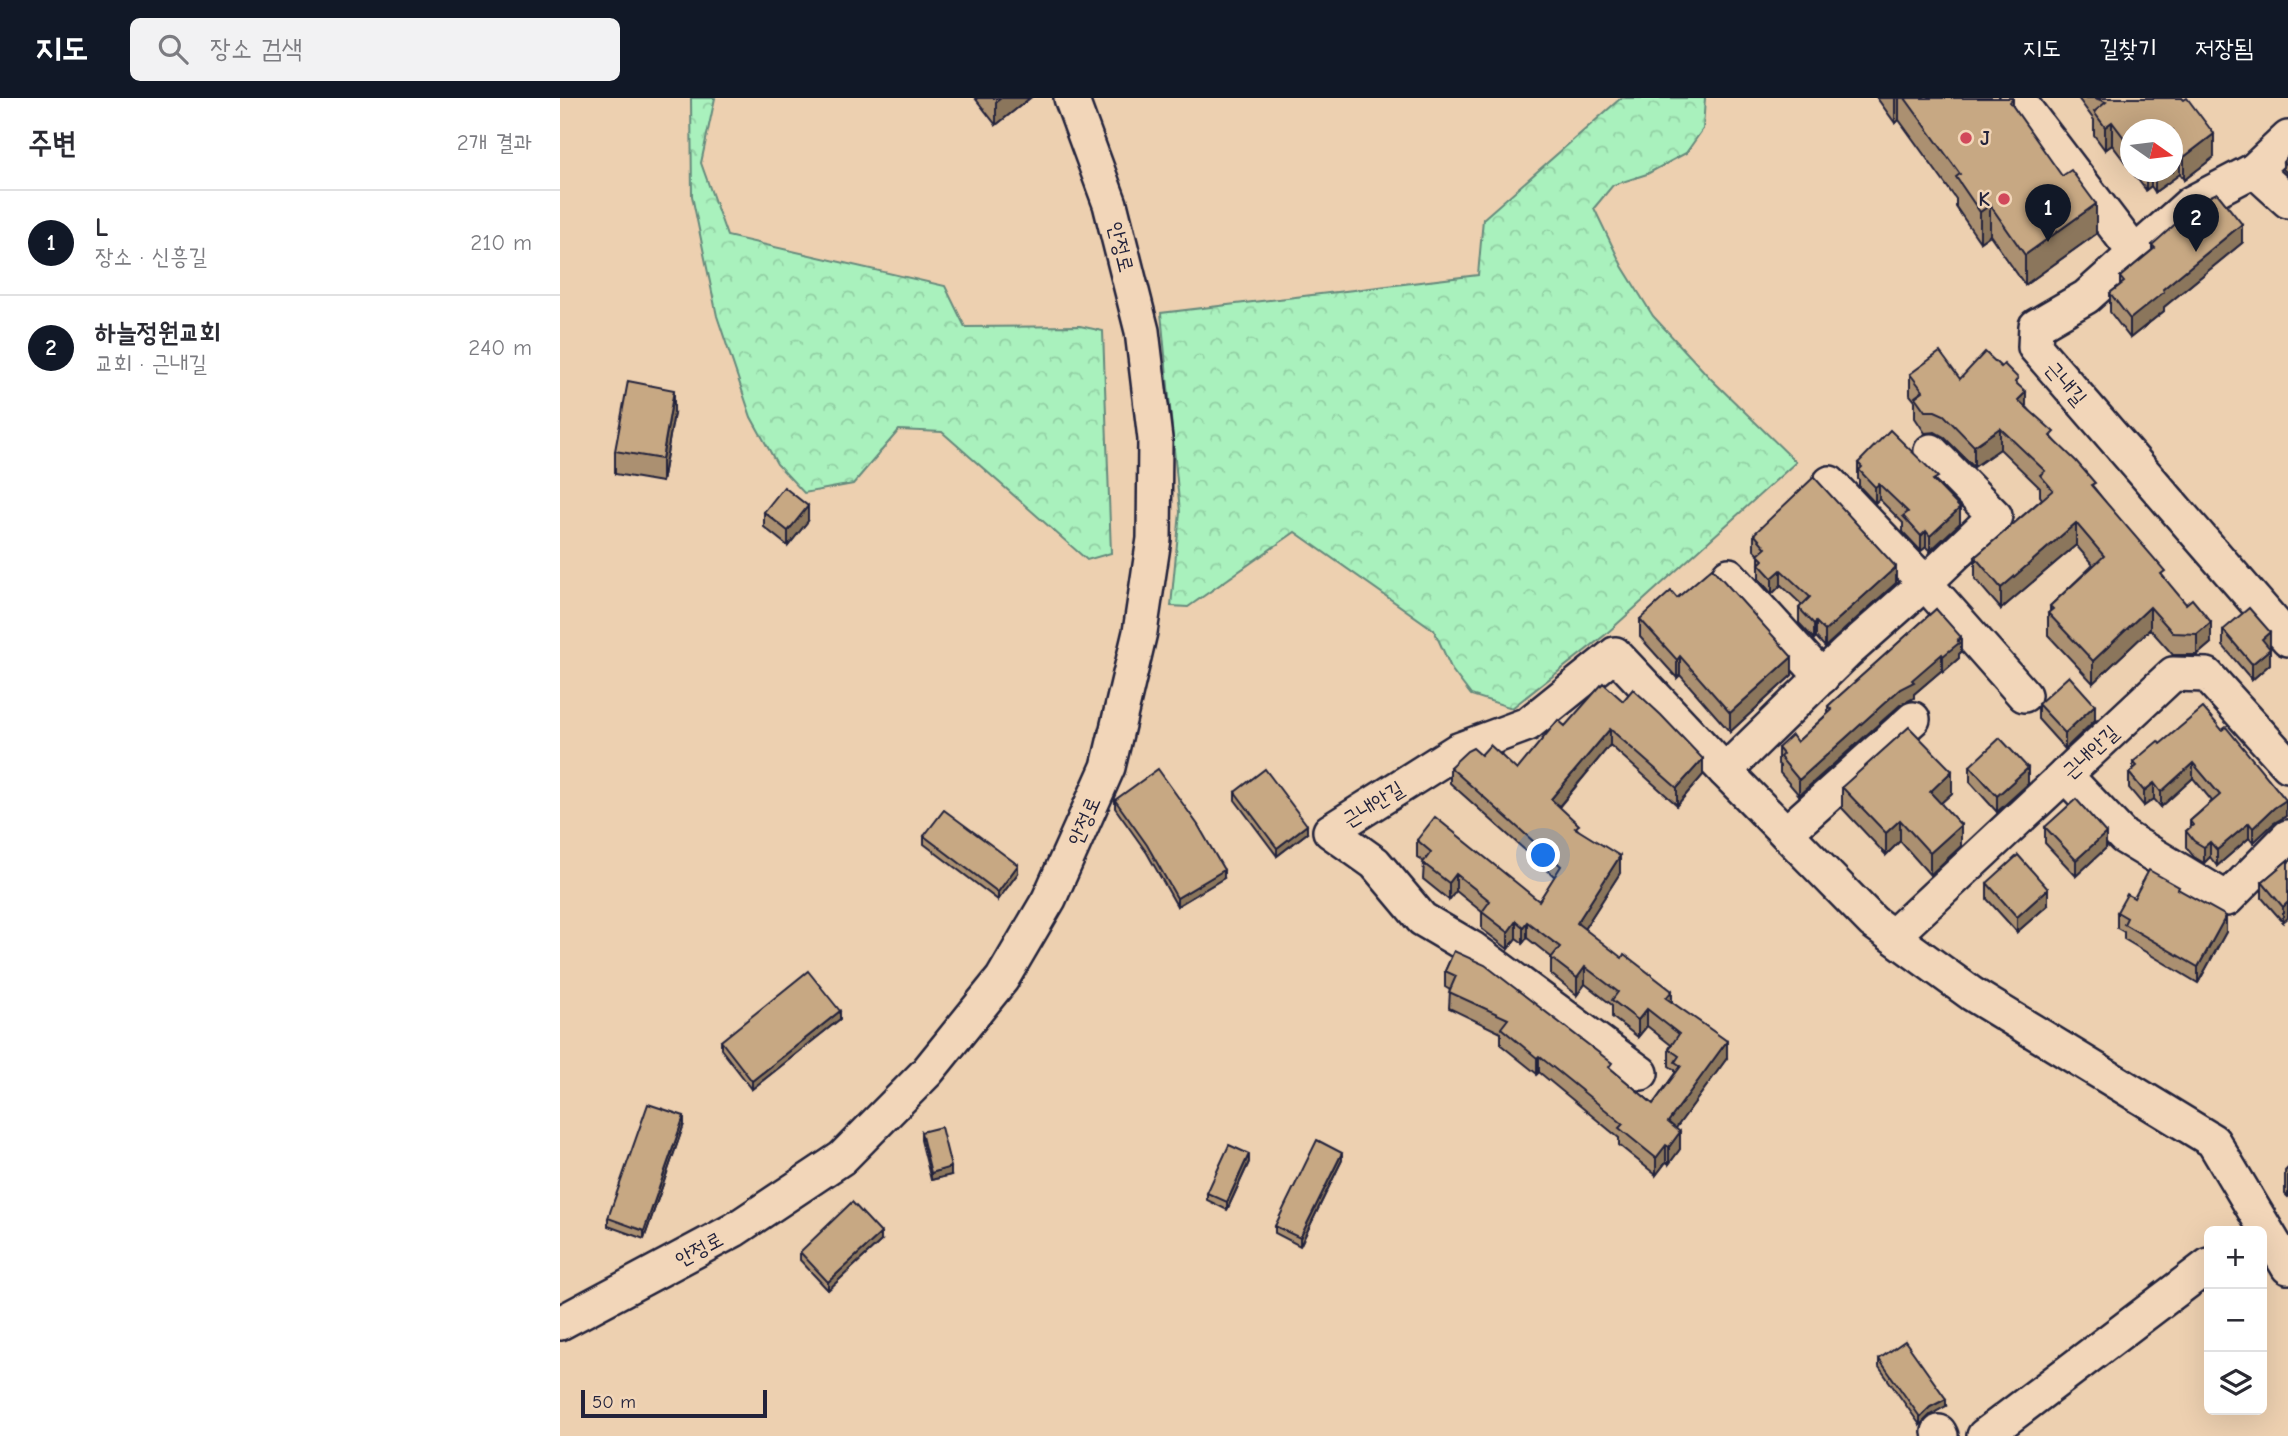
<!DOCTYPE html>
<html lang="ko">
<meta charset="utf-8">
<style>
:root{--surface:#fff;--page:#f2f2f3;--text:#2b2b33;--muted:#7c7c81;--line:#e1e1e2;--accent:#111827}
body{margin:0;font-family:"Comic Neue","Poor Story",sans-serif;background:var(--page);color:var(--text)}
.controls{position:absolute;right:21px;bottom:21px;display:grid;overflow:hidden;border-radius:10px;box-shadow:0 7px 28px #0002}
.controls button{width:63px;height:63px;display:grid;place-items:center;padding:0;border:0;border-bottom:2px solid var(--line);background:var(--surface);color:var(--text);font:35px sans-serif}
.compass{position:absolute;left:1560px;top:21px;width:63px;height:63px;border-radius:50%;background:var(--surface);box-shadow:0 7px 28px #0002;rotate:104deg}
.scale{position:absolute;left:21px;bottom:18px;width:186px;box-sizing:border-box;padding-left:7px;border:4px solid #22223b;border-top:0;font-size:19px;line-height:24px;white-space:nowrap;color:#22223b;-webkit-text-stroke:5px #f2d6b9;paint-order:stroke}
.you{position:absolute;left:984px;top:758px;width:24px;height:24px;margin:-18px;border:5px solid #fff;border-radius:50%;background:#1a73e8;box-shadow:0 0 0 10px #1a73e833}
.badge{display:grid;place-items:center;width:46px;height:46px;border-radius:50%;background:var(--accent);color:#fff;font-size:23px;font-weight:700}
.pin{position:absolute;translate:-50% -58px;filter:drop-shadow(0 2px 4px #0008)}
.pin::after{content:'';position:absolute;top:37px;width:24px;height:21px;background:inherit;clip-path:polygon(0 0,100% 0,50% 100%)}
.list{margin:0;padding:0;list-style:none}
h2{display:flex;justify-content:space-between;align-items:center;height:91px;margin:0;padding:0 28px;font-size:30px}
h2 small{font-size:23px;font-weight:400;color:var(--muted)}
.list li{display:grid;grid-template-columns:46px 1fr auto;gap:21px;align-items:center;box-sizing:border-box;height:105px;padding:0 28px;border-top:2px solid var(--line)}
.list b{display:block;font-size:26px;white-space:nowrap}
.list p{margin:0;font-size:23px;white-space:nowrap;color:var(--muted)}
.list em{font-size:23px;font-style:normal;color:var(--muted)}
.icon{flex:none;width:38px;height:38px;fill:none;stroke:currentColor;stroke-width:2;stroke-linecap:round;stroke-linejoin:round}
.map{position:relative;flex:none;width:1728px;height:1338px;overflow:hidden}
header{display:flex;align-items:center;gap:42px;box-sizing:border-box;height:98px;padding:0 35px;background:var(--accent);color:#fff}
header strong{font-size:33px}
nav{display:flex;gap:38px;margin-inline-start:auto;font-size:24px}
.search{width:490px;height:63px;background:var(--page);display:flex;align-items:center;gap:18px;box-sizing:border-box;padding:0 24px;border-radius:10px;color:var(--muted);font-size:26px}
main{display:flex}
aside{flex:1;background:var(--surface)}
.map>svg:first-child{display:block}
.forest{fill:url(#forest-crowns);stroke:#668a7c;stroke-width:2}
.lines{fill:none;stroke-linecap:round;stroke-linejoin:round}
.minor-casing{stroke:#22223b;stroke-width:38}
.minor{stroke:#f2d6b9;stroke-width:33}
.wall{fill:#ab9071;stroke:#22223b;stroke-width:2}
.shaded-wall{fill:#8b765c;stroke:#22223b;stroke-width:2}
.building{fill:#c7a883;stroke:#22223b;stroke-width:2}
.poi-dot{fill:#d1495b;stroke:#f2d6b9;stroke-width:2.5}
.labels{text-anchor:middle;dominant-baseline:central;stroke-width:5;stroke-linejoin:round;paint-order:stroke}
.poi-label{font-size:21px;font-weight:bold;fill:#22223b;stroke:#f2d6b9;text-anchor:start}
.street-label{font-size:21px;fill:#22223b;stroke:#f2d6b9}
</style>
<header>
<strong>지도</strong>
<div class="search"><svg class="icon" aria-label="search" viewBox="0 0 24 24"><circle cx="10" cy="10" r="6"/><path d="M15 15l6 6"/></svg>장소 검색</div>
<nav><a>지도</a><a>길찾기</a><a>저장됨</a></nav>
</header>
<main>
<aside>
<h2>주변<small>2개 결과</small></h2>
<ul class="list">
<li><span class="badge">1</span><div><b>L</b><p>장소 · 신흥길</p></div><em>210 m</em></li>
<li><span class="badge">2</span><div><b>하늘정원교회</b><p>교회 · 근내길</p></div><em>240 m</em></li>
</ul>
</aside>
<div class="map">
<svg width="1728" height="1338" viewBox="0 0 1728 1338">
<defs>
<pattern id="forest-crowns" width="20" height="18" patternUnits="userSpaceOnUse" patternTransform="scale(1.75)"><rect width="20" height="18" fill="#a9f1bd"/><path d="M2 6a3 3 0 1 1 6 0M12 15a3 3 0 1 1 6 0" fill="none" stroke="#91cea3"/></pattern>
</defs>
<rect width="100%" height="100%" fill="#edd0b0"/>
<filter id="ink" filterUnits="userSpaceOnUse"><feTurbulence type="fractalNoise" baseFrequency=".0143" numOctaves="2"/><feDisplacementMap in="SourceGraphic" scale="14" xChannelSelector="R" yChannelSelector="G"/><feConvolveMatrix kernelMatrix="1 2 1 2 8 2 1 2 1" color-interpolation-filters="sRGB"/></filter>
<g filter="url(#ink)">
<g class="forest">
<path d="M131,0H155L141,65L167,138L385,188L405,229L520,228L543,233L551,455L527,462L382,334L339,332L293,386L244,395L217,366L191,319L157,218L132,98Z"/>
<path d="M1061,0H1145L1143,31L1126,55L1087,76L1053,87L1034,110L1062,168L1093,218L1150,280L1236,364L1045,537L952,610L911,597L892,572L874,532L735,434L628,509L611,508L620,414L601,215L918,177L923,121Z"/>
</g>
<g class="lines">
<g class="minor-casing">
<g id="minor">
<path d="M1457,0L1574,154"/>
<path d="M1728,40L1694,72L1631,105L1526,199L1476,228L1475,249L1728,541"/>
<path d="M1694,72L1728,103"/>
<path d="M1270,385L1365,485L1464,597"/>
<path d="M1169,477L1262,579"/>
<path d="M1165,673L1287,554L1365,485L1435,418L1371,353"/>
<path d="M1505,677L1564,739L1667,801L1728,739"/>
<path d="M1226,735L1353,621"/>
<path d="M1333,838L1613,576L1647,577L1728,667"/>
<path d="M1081,975L913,851L862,821L815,765L770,733L898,652L968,626L1055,556L1165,673L1313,824L1412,896L1653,1043L1728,1169"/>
<path d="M0,1225L174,1132L282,1060L367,974L442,881L489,801L548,669L580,534L594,441L595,341L582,233L550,106L511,0"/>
<path d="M1379,1334L1381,1338"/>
<path d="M1424,1338L1649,1167"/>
</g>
</g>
<use href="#minor" class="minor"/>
</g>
<g class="wall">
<path d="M415,0H470L436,27Z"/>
<path d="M1317,0H1453V9L1536,136L1465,187L1430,137L1420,144L1396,109V101L1339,22L1335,25Z"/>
<path d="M1518,0H1622L1654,59L1624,82L1620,76L1595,94L1591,88L1586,92L1572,74H1613L1571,32V72L1552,47L1545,52L1534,37V22Z"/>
<path d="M1728,58V76L1723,71V64Z"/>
<path d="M1682,145L1604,209V213L1570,240L1550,214V195L1560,187V179L1592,152V147Z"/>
<path d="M1350,276L1458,287L1466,308L1535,391L1605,481L1651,545L1637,557H1613L1590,531L1533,585L1488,537V515L1490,514V508L1533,467L1516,447L1441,511L1415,481V459L1482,401L1480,398V390L1440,351L1414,369L1384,339L1375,334L1365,335L1355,320V303L1350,297Z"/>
<path d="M114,315L102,384L55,376V353Z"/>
<path d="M1298,365L1378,387L1400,425L1370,453L1366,449L1361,453L1343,434V425L1319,401L1315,405L1299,388V382L1298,381Z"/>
<path d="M204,414L248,423L228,448L204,429Z"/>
<path d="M1194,436L1336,485L1265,549L1256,539L1254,541L1239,525V510L1242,507L1221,487L1212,496L1199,481V457L1194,452Z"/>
<path d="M1117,500L1232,577L1170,634L1120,577L1117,580L1080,539V521Z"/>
<path d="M1376,511L1401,554L1399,556V560L1383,574L1382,572L1354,596V600L1340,607L1239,697L1220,675V668L1218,666V650L1237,644L1268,615V608Z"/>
<path d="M1663,532L1710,550V566L1692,582L1663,548Z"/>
<path d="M1063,603L1143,677L1117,707L1050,647L999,709L1019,733L1060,775L1024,831L1112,904L1167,960L1116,1030L1120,1051L1109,1066L1106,1064L1096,1077L1059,1047V1040L979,974L977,976L941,947V935L889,910L890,892L885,889V873L894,853L1052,972L1093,1006L1115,975V972L1109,968V951L1111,947L1087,928L1078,939L1052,919V907L1025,886L1017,897L991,876V859L967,840L963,845L956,840L948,851L922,831V814L896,793L889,802L863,781L864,764L857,759V742L979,803L995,779L890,685V669L921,657L957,672L1005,628Z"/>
<path d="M1478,606L1535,622L1505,651L1478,621Z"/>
<path d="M1600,646L1726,718L1714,725L1693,745L1689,740L1657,768L1650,759L1644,765L1634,759L1626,749V733L1630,730V723L1652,703L1633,680L1601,709L1594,701L1584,708L1569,690V675L1573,672V664Z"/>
<path d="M1410,668L1468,686L1437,714L1410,684Z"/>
<path d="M1282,689L1392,695L1381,705L1401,748L1370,777L1340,743L1326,757L1282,710Z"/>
<path d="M675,694L747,735L717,758L675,702Z"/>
<path d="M555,702L664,780L617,808L587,755L555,710Z"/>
<path d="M1485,729L1546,750L1516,778L1485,745Z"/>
<path d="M364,738L458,775L438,802L364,746Z"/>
<path d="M1728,762L1723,824L1702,800V784Z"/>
<path d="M1427,785L1488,807L1457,834L1427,801Z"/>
<path d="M1619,792L1666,834L1638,885L1564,841V834L1557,830V814L1574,800Z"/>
<path d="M280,921L192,991L161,951V943Z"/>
<path d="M124,1026L84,1141L48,1128V1120Z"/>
<path d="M361,1034L391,1077L371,1082L361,1042Z"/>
<path d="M782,1062L740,1148L715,1135V1128Z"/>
<path d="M689,1064L667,1112L647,1102V1095Z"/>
<path d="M1728,1070V1099L1725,1096V1073Z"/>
<path d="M321,1143L268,1192L240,1162V1154Z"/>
<path d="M1319,1261L1386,1308L1370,1317L1360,1327L1319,1269Z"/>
</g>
<g class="shaded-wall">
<path d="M441,0H470L436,27V4Z"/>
<path d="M1335,0H1339V22L1335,25Z"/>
<path d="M1552,24V47L1545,52V29Z"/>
<path d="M1654,36V59L1624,82V59Z"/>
<path d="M1620,53V76L1595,94V74H1613V58Z"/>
<path d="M1586,74H1591V88L1586,92Z"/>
<path d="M1536,106V136L1465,187V157Z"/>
<path d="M1430,107V137L1420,144V114Z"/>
<path d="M1682,126V145L1604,209V213L1570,240V221L1603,191Z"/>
<path d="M114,292V315L102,384V361Z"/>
<path d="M1466,294V316L1458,302Z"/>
<path d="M1440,330V351L1414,369V348Z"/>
<path d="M1319,386V401L1315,405V389Z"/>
<path d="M248,408V423L228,448V433Z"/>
<path d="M1400,410V425L1370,453V438Z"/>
<path d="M1516,425V447L1441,511V490Z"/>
<path d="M1366,433V449L1361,453V438Z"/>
<path d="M1336,469V485L1265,549V533Z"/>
<path d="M1221,472V487L1212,496V480Z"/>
<path d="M1590,509V531L1533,585V563Z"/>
<path d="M1256,524V539L1254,541V526Z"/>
<path d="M1651,524V545L1637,557V536Z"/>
<path d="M1710,534V550L1702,557V541Z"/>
<path d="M1401,539V554L1399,556V560L1383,574V558Z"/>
<path d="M1710,551V566L1692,582V566Z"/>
<path d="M1382,556V572L1354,596V600L1340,607L1239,697V682L1340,591Z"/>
<path d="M1120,558V577L1117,580V562Z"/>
<path d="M1232,559V577L1170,634V615Z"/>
<path d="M1535,607V622L1505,651V635Z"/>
<path d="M1050,631V647L991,718V701Z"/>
<path d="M1143,661V677L1117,707V690Z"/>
<path d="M1633,665V680L1601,709V694Z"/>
<path d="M1468,670V686L1437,714V698Z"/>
<path d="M1392,673V695L1370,715V694Z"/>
<path d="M1594,685V701L1584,708V693Z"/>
<path d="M1726,702V718L1714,725L1693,745V730L1714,710Z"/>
<path d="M1340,722V743L1326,757V735Z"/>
<path d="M1689,725V740L1657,768V752Z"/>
<path d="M747,727V735L717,758V750Z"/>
<path d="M1401,727V748L1370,777V755Z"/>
<path d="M1546,735V750L1516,778V762Z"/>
<path d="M1650,744V759L1644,765V749Z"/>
<path d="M1060,758V775L1017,842V825Z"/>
<path d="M458,767V775L438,802V794Z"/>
<path d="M664,772V780L617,808V800Z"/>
<path d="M896,776V793L889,802V785Z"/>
<path d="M1488,791V807L1457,834V819Z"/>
<path d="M1728,804V820L1723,824V809Z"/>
<path d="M1666,818V834L1638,885V869Z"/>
<path d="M956,823V840L948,851V834Z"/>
<path d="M967,824V840L963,845V829Z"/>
<path d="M1025,869V886L1017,897V880Z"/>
<path d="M1112,893V910L1106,900Z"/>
<path d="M1087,911V928L1078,939V922Z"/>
<path d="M280,913V921L192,991V983Z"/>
<path d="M1167,943V960L1108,1041V1024Z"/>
<path d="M979,958V974L977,976V960Z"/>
<path d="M124,1018V1026L84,1141V1133Z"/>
<path d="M1120,1034V1051L1109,1066V1049Z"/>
<path d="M1106,1047V1064L1096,1077V1060Z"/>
<path d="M782,1055V1062L740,1148V1140Z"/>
<path d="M689,1056V1064L667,1112V1104Z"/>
<path d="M391,1069V1077L371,1082V1075Z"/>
<path d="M321,1135V1143L268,1192V1184Z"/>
<path d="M1386,1301V1308L1370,1317L1360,1327V1319L1370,1309Z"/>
</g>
<g class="building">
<path d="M1345,0H1453V1L1450,4L1502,78L1511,72L1536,106L1465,157L1430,107L1420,114L1396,79L1400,76Z"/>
<path d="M1535,0H1622L1624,2L1627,0L1654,36L1624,59L1620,53L1613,58V32H1571V49L1552,24L1545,29L1534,14L1546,4Z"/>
<path d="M1728,58V68L1723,64Z"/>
<path d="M1657,95L1682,126L1603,191L1604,194L1570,221L1550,195L1564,184L1560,179L1595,150L1592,147L1642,102Z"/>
<path d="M1380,254L1400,281L1425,254L1441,269L1444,266L1458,280L1455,284L1466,294L1458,302L1494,334L1490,338L1516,363L1535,385L1531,387L1605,473L1601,476L1626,506L1632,501L1651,524L1637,536L1613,535L1590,509L1533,563L1488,515L1493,511L1490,508L1544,458L1516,425L1441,490L1415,459L1493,392L1480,377L1485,373L1440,330L1414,348L1384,317L1375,313H1365L1355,299L1363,293L1350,276Z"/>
<path d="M68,283L114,292L102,361L55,353Z"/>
<path d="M1330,332L1378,379L1373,382L1400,410L1370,438L1366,433L1361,438L1343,418L1348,414L1319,386L1315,389L1299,372L1302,369L1298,365Z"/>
<path d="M1254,379L1336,469L1265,533L1256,524L1254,526L1239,510L1250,499L1221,472L1212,480L1199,466L1203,462L1198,457L1206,450L1194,436Z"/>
<path d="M224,389L248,408L228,433L204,414Z"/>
<path d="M1152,470L1232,559L1170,615L1120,558L1117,562L1080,521L1111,493L1117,500Z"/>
<path d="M1689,510L1710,534L1702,541L1710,551L1692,566L1663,532Z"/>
<path d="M1376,511L1401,539L1397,542L1399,545L1383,558L1382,556L1352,582L1354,584L1340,591L1239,682L1220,659L1223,656L1218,650L1232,637L1237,644L1272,612L1268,608Z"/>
<path d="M1509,578L1535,607L1505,635L1478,606Z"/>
<path d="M1043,585L1063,603L1073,591L1101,617L1143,661L1117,690L1050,631L991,701L1019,727L1015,730L1060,758L1017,825L1062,860L1064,856L1112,893L1106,900L1167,943L1108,1024L1120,1034L1109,1049L1106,1047L1096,1060L1059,1030L1063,1026L979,958L977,960L941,930L948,921L889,894L896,878L885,873L894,853L925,867L1052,965L1049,969L1093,1006L1121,968L1115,964L1119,958L1109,951L1119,936L1087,911L1078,922L1052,902L1058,894L1025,869L1017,880L991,860L1000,849L967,824L963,829L956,823L948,834L922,814L930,803L896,776L889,785L863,765L871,754L857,742L875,719L979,803L1001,768L890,669L907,653L913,650L921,657L930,647L957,672L998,622L1005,628Z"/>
<path d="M1643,610L1662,632L1666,629L1726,702L1714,710L1693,730L1689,725L1657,752L1650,744L1644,749L1634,743L1626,733L1633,727L1630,723L1660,697L1633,665L1601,694L1594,685L1584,693L1569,675L1577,668L1573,664L1598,643L1600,646Z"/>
<path d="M1349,629L1392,673L1370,694L1401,727L1370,755L1340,722L1326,735L1282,689Z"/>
<path d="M1440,640L1468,670L1437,698L1410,668Z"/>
<path d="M598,671L638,727L664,772L617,800L587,747L555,702Z"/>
<path d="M705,671L747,727L717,750L675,694Z"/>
<path d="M1516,701L1546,735L1516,762L1485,729Z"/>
<path d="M384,712L458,767L438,794L364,738Z"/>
<path d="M1458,757L1488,791L1457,819L1427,785Z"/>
<path d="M1728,762V804L1723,809L1702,784Z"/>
<path d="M1589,772L1619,789L1618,791L1666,818L1638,869L1564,826L1567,820L1557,814L1567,796L1574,800Z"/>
<path d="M248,873L280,913L192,983L161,943Z"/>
<path d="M88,1006L124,1018L84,1133L48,1120Z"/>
<path d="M381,1029L391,1069L371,1075L361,1034Z"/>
<path d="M757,1042L782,1055L740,1140L715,1128Z"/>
<path d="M669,1047L689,1056L667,1104L647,1095Z"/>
<path d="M292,1104L321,1135L268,1184L240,1154Z"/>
<path d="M1345,1243L1386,1301L1370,1309L1360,1319L1319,1261Z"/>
</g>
</g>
<g class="poi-dot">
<circle cx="1406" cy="40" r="7"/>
<circle cx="1444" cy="101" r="7"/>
</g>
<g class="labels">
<g class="poi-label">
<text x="1420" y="40">J</text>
<text x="1430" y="101" text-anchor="end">K</text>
</g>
<g class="street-label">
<text transform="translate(561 149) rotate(76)">안정로</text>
<text transform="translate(1506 285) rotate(49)">근내길</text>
<text transform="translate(1530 654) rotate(-43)">근내안길</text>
<text transform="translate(813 706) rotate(-32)">근내안길</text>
<text transform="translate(524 723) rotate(-66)">안정로</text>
<text transform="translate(139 1151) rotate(-28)">안정로</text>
</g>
</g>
</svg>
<div class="controls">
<button>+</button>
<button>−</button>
<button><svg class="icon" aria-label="layers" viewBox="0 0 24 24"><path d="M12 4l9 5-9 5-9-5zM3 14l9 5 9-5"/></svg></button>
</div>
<svg class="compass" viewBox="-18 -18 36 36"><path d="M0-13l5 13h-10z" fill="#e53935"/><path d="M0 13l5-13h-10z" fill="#7c7c81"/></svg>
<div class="scale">50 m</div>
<div class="you"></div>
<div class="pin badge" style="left:1488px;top:144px">1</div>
<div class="pin badge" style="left:1636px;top:154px">2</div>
</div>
</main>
